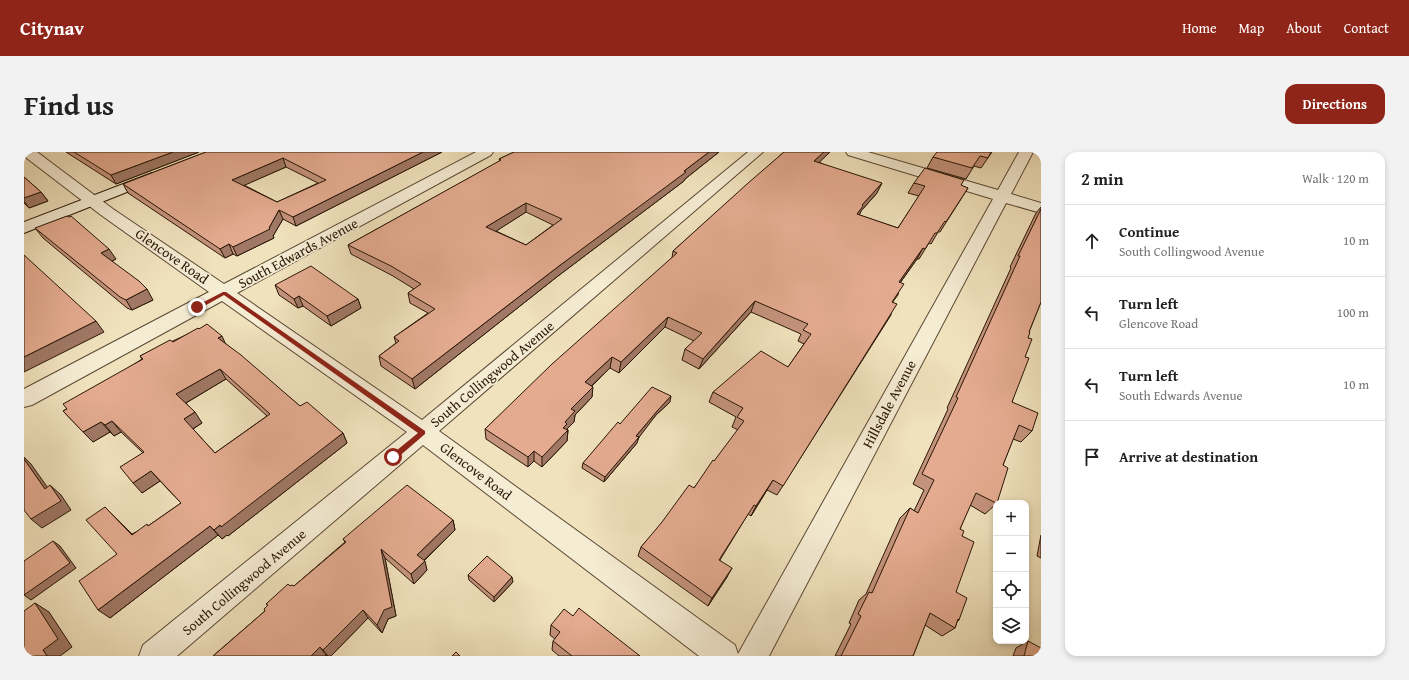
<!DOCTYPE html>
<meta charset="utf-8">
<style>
:root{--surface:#fff;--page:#f2f2f2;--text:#222;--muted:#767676;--line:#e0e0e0;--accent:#8f2418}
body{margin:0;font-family:"Gentium Book Plus",serif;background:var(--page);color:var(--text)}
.controls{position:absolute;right:12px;bottom:12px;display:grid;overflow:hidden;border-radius:8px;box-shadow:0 2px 6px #0003}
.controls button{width:36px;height:36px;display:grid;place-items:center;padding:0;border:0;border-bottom:1px solid var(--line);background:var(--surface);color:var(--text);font:20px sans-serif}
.stop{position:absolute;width:12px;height:12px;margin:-9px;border:3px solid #8f2418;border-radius:50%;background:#fff}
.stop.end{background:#8f2418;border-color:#fff;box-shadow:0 1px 4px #0008}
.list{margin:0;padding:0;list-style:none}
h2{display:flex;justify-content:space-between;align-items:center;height:52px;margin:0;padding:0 16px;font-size:17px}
h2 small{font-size:13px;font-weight:400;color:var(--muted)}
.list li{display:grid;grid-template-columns:26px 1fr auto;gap:12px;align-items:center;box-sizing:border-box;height:72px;padding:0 16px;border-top:1px solid var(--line)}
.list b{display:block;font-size:15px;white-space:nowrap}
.list p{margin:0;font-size:13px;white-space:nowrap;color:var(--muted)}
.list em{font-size:13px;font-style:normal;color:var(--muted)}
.icon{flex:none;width:22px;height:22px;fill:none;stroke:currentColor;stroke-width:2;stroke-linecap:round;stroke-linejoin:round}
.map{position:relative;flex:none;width:1017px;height:504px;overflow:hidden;border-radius:12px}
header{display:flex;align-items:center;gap:24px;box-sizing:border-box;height:56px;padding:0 20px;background:var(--accent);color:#fff}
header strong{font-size:19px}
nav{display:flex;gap:22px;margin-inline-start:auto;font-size:14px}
.intro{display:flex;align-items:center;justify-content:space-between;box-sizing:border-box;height:96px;padding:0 24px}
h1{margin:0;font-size:28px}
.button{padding:10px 18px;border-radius:12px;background:var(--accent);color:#fff;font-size:14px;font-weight:700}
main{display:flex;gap:24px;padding:0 24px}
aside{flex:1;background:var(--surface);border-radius:12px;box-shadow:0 2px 6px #0003}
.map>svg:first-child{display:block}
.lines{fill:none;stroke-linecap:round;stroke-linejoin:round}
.minor-casing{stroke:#5b4934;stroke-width:2}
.secondary-casing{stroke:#291606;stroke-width:2}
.minor{fill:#f5ecd4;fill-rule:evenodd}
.secondary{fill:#f5ecd4;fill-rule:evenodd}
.wall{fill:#c4937c;stroke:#291606;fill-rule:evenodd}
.shaded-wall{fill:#a07865;stroke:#291606}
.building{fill:#e4ab90;stroke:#291606;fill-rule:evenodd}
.route{fill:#8f2418}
.labels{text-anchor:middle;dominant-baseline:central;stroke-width:3.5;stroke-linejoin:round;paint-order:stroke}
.street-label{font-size:14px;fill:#291606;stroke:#f5ecd4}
</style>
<header>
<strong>Citynav</strong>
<nav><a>Home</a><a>Map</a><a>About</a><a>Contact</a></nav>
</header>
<div class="intro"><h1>Find us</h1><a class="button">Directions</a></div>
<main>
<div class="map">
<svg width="1017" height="504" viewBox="0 0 1017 504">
<rect width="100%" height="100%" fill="#f0e2bd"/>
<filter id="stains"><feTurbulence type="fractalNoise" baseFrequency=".005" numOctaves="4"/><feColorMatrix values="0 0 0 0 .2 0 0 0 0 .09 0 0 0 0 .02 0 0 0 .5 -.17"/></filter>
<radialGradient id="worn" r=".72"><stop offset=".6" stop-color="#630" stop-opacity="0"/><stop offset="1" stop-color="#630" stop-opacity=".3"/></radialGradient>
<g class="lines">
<g class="minor-casing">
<path id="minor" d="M0,0H13L89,57L200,132L452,0H469L467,3L213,141L398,268L724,0H739L415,279L711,493L714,502L969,47L824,3L822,0H844L974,38L995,0H1009L987,42L1017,51V61L982,51L745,504H675L399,293L153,504H115L119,493L383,280L198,149L8,253L0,255V237L185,140L77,63L0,4Z"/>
</g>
<g class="secondary-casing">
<path id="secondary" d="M128,21L133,22L135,25L133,28L0,81V70Z"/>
</g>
<use href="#minor" class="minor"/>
<use href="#secondary" class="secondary"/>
</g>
<g class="wall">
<path d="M42,0H175L92,32Z"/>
<path d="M182,0H418L272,74L259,67L249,84L250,86L213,104L209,102L201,106L104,41L99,32ZM262,15L294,31L253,50L220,33Z"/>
<path d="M490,0H695L661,27L660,29L534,124L391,237L357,214L355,204L372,191L370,185L404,161L386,151L384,141L390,137L369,124L327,102L324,93L476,9L475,7ZM502,60L529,73L502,93L472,79Z"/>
<path d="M760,0H806L795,10L853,41L837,59L835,63L874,76L895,44L884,41L890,31L937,34L944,36L916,80H914L907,92L905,91L895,107H893L876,131L874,143L868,151L867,163L753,343L743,338L727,364L724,362L696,408L703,425L684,454L614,404L617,395L670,336L714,278L708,275L712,265L685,250L689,240L764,215L780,192L774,189L777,182L727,160L675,217L658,208L661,197L670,189L641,175L595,221L586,216L568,234V245L551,263L550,270L543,277L544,278L543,289L518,315L510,309L504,315L462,287L461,277L648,106L649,99Z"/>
<path d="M968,0L957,16L950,14L942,27L903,16L909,5Z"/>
<path d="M0,25L17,40L24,49L5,56L0,51Z"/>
<path d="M1017,55V150L1005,180L1001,205L988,250L1008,279L997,290L989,287L979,313L972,352L961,362L946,353L936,377L938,384L932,440L935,468L933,470L931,476L918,484L901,473L889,504H811L827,472L825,471L835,448L842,442L876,366L886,356L890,359L900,338L889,332L924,257L923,256L987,116L986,115L1012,61Z"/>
<path d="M11,76L92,107L88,109L129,148L108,158L103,156L19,86Z"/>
<path d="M251,133L334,147L337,156L307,174L279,154L274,156L255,143Z"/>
<path d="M175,177L202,192L276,254L319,281L323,291L204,384L203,383L198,387L194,383L86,466L93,402L81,355L108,382L124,374L157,351L136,329L118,341L119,301L97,280L90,284L86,280L69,290L39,259L118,207L116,204ZM202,227L243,264L191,301L169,277L178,271L162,251Z"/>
<path d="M646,250L632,263L614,285L613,291L580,330L558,316L559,311L596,272Z"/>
<path d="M429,368L431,378L400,409L403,418L390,432L361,406L372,464L364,467L358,481L344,466L307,504H303L302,503L301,504H189L241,459L244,454L242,452L266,434H270L321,390L319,387Z"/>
<path d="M1017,383V406L1013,404Z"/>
<path d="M444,423L489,430L470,450L445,428Z"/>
<path d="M549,464L616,504H535L528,498L529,489L531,487L526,483L527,473Z"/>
<path d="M1004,489L1017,504H989L992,496Z"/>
</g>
<g class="shaded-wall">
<path d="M149,0H175L92,32L87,23Z"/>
<path d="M399,0H418L272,74L269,65Z"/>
<path d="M685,0H695L661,27L660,29L534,124L391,237L388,227L535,114Z"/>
<path d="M800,0H806L786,19L790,9Z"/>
<path d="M259,6L262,15L212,37L208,28Z"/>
<path d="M858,31L853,41L837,59L835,64L833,62L838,53Z"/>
<path d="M17,40L24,49L5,56L0,49V46Z"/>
<path d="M502,51V60L463,85L462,75Z"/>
<path d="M255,58L259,67L249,84L250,86L213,104L209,95L245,76Z"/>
<path d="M205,92L209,102L201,106L196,97Z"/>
<path d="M899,96L893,107L869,141L875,130Z"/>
<path d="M85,97L92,107L84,111L77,101Z"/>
<path d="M123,137L129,148L108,158L102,148Z"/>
<path d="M275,144L279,154L274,156L270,147Z"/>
<path d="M334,147L337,156L307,174L303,164Z"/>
<path d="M731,149L727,160L675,217L679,207Z"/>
<path d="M644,165L641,175L595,221L597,210Z"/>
<path d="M72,169L80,180L0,220V205Z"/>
<path d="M198,184L203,195L194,186Z"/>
<path d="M588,205L586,216L560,241L561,230Z"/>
<path d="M196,217L202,227L160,252L152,242Z"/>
<path d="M569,235L568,245L551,263L550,270L543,277V280L544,278L543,289L518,315V305L539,276L541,270L547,257Z"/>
<path d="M647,244L646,250L632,263L613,288L615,285L613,291L580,330L581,325L612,284L634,258Z"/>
<path d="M171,260L178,271L167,278L160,267Z"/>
<path d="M88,269L97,280L90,284L81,273Z"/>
<path d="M77,270L86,280L69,290L59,280Z"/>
<path d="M319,281L323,291L204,384L203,383L198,387L190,378Z"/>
<path d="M510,299V309L504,315V305Z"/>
<path d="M0,305L7,312L31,346L21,337L0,307Z"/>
<path d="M127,319L136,329L118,341L109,331Z"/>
<path d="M749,328L743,338L727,364L732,354Z"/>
<path d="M26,333L37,343L47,358L18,376L7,367Z"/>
<path d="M81,355L118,392L108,383Z"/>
<path d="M429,368L431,378L396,412L393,403Z"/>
<path d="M186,374L194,383L86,466L74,458Z"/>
<path d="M29,389L36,394L52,416L7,448L0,443Z"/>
<path d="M357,397L361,406L372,464L364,467L358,481L353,473Z"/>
<path d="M401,409L403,418L390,432L387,422Z"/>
<path d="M708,416L703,425L684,454L688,446Z"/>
<path d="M488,425L489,430L470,450V445Z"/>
<path d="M11,451L25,460L48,495L36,504H23L19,498Z"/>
<path d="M339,458L344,466L307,504H304L299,498Z"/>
<path d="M296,495L302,503L301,504H287Z"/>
</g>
<g class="building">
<path d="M50,0H149L87,23Z"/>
<path d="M182,0H399L269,65L255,58L245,76L246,77L209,95L205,92L196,97L99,32ZM259,6L302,28L253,50L208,28Z"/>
<path d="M490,0H685L660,19L662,20L535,114L388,227L355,204L375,189L370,185L411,157L384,141L397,132L367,114L324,93L477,8L475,7ZM502,51L538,67L502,93L462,75Z"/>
<path d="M760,0H800L790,9L858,31L838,53L839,54L833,62L874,76L901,34L890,31L901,16L940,28L937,33L944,36L922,70L921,69L913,81H911L901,97L899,96L875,130L880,132L868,150L873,152L759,334L749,328L732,354L730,353L695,408L708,416L688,446L617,395L638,370L665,333L670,336L689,308L690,309L720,269L713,265L719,256L689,240L737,199L764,215L787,182L779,178L784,172L731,149L679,207L661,197L678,181L644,165L597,210L588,205L561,230L569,235L547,257L551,259L541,270L543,272L539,276L544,278L518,305L510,299L504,305L461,277L528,212L653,101L649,99L723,32Z"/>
<path d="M913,0H967L964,6L956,4L948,16L909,5Z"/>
<path d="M0,25L17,40L0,46Z"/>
<path d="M1017,57V150L1005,180H1006L1004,186L1008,187L1001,205L1005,206L988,250L1014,261L1008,279L995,273L979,313L984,316L973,351H972L952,341L936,377L940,379L938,384L950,390L932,440L943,446L935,468L934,467L931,476L906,461L889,504H817L837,464L834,462L845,440L848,441L886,356L894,361L910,328L898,322L934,246L932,245L996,104H994Z"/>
<path d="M43,64L45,65L47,64L85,97L77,101L115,129L123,137L102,148L96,145L11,76Z"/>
<path d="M0,103L72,169L0,205Z"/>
<path d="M287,114L334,147L303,164L275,144L270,147L251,133Z"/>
<path d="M183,172L198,184L194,186L217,203L276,254L283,250L319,281L197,375L196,373L190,378L186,374L74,458L55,429L93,402L62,368L81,355L108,383L123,372L124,374L157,351L127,319L109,331L96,315L120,300L88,269L81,273L77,270L59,280L39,259L43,257L39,252L119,207L116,204L146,188L149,190L174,176L175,177ZM196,217L246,262L191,301L160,267L171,260L152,242Z"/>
<path d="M628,235L647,244L634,258L612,284L615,285L581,325L559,311L594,270L596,272Z"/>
<path d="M0,307L21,337L26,333L37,349L7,367L0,358Z"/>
<path d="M383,333L429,368L393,403L401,409L387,422L357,397L368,455L360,458L353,473L339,458L299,498L296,495L287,504H189L241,459L240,457L244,453L242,452L264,432L266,434L268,433L270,434L322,390L319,387Z"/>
<path d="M29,389L46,411L0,443V409Z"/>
<path d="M463,404L488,425L470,445L444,423Z"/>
<path d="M11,451L34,487L19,498L23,504H0V459Z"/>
<path d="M555,456L556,457L616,504H548L529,489L536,480L527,473L540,457L549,464Z"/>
<path d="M1004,489L1017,496V504H1000Z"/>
<path d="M432,500L436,504H428Z"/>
</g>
<path class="route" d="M199,140H202L401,279V282L372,307H367V303L394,281L200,143L175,157L170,155Z"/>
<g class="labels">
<g class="street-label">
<text transform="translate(274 101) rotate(-28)">South Edwards Avenue</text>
<text transform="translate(148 104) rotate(35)">Glencove Road</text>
<text transform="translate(468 222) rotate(-40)">South Collingwood Avenue</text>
<text transform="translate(865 252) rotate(-62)">Hillsdale Avenue</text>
<text transform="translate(452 319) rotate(37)">Glencove Road</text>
<text transform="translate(220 430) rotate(-40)">South Collingwood Avenue</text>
</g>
</g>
<rect width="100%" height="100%" filter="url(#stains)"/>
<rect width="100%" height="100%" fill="url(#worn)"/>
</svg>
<div class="controls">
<button>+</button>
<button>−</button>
<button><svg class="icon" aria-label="locate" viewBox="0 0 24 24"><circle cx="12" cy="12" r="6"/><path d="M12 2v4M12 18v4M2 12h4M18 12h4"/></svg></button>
<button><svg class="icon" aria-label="layers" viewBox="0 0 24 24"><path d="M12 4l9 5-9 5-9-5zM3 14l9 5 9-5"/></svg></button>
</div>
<div class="stop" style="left:369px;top:305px"></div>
<div class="stop end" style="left:173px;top:155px"></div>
</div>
<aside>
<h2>2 min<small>Walk · 120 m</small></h2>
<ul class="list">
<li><svg class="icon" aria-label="ahead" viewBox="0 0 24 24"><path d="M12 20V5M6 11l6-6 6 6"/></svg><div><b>Continue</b><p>South Collingwood Avenue</p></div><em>10 m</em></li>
<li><svg class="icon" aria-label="left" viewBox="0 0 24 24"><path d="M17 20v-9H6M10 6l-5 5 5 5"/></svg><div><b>Turn left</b><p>Glencove Road</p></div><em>100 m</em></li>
<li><svg class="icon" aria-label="left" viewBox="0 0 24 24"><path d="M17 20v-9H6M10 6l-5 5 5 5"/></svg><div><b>Turn left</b><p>South Edwards Avenue</p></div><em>10 m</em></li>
<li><svg class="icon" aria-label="arrive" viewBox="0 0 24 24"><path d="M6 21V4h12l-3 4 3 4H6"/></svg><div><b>Arrive at destination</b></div></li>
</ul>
</aside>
</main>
